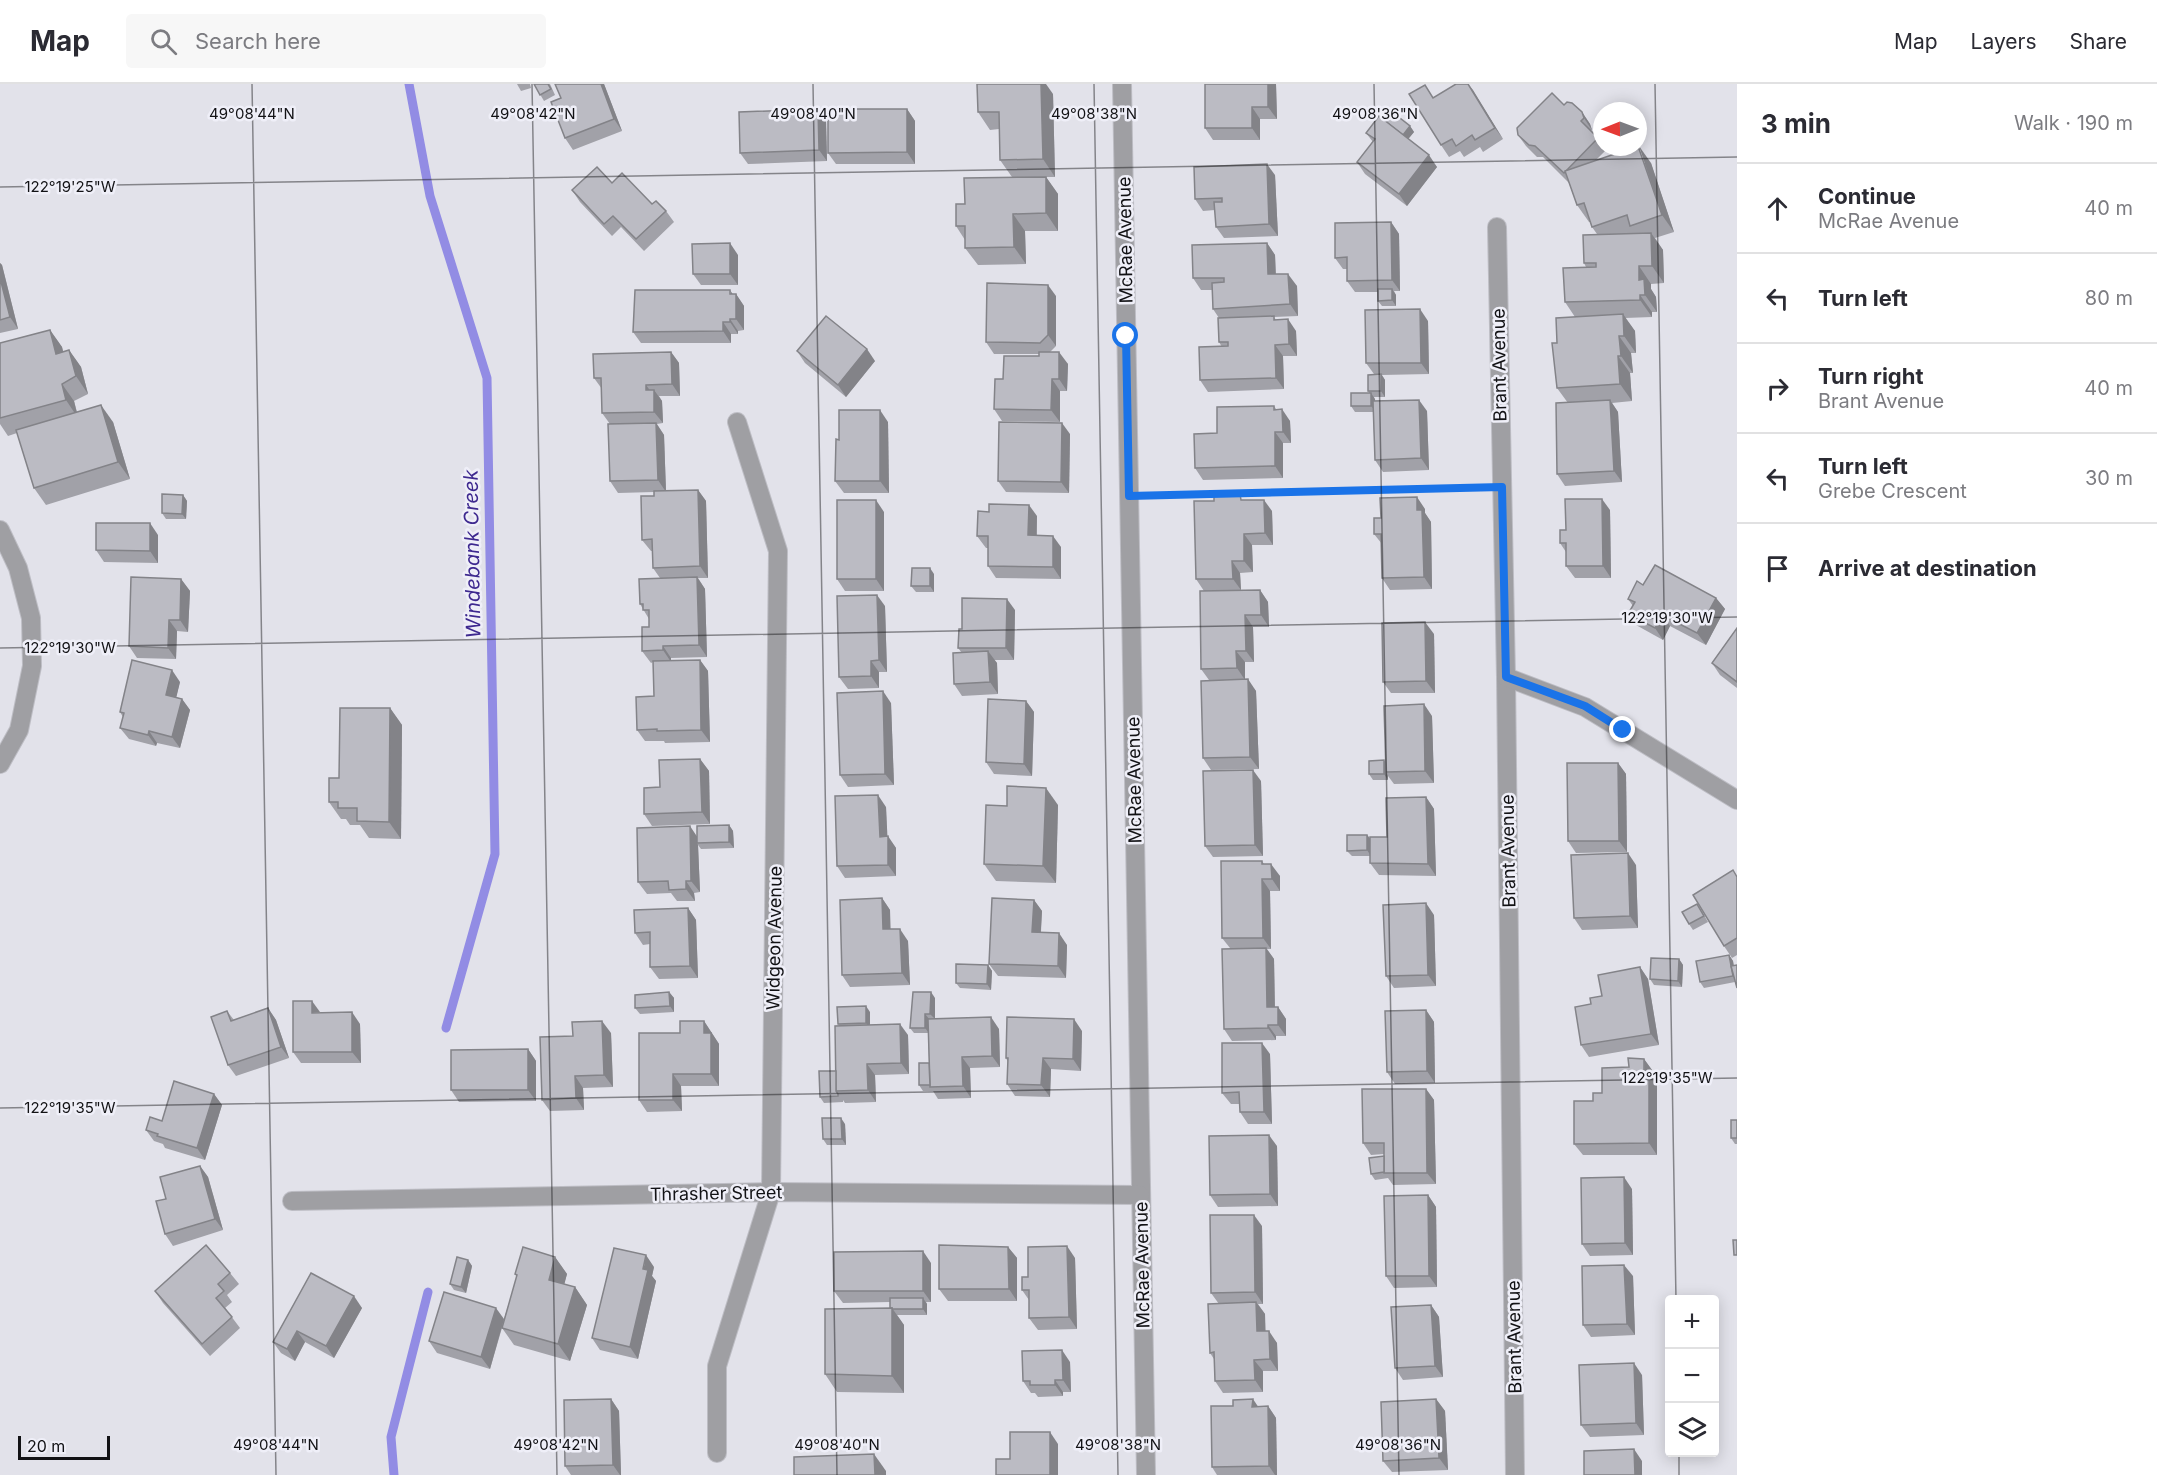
<!DOCTYPE html>
<meta charset="utf-8">
<style>
:root{--surface:#fff;--page:#f7f7f7;--text:#2b2b33;--muted:#7c7c81;--line:#e1e1e2}
body{margin:0;font-family:Inter,sans-serif;background:var(--page);color:var(--text)}
.controls{position:absolute;right:18px;bottom:18px;display:grid;overflow:hidden;border-radius:6px;box-shadow:0 3px 15px #0003}
.controls button{width:54px;height:54px;display:grid;place-items:center;padding:0;border:0;border-bottom:2px solid var(--line);background:var(--surface);color:var(--text);font:30px sans-serif}
.compass{position:absolute;left:1593px;top:18px;width:54px;height:54px;border-radius:50%;background:var(--surface);box-shadow:0 3px 15px #0003;rotate:269deg}
.scale{position:absolute;left:18px;bottom:15px;width:92px;box-sizing:border-box;padding-left:6px;border:3px solid #121215;border-top:0;font-size:16px;line-height:21px;white-space:nowrap;color:#121215;-webkit-text-stroke:4px #efeff8;paint-order:stroke}
.stop{position:absolute;width:18px;height:18px;margin:-14px;border:4px solid #1a73e8;border-radius:50%;background:#fff}
.stop.end{background:#1a73e8;border-color:#fff;box-shadow:0 2px 6px #0008}
.list{margin:0;padding:0;list-style:none}
h2{display:flex;justify-content:space-between;align-items:center;height:78px;margin:0;padding:0 24px;font-size:26px}
h2 small{font-size:20px;font-weight:400;color:var(--muted)}
.list li{display:grid;grid-template-columns:39px 1fr auto;gap:18px;align-items:center;box-sizing:border-box;height:90px;padding:0 24px;border-top:2px solid var(--line)}
.list b{display:block;font-size:22px;white-space:nowrap}
.list p{margin:0;font-size:20px;white-space:nowrap;color:var(--muted)}
.list em{font-size:20px;font-style:normal;color:var(--muted)}
.icon{flex:none;width:33px;height:33px;fill:none;stroke:currentColor;stroke-width:2;stroke-linecap:round;stroke-linejoin:round}
.map{position:relative;flex:none;width:1737px;height:1391px;overflow:hidden}
header{display:flex;align-items:center;gap:36px;box-sizing:border-box;height:84px;padding:0 30px;background:var(--surface);border-bottom:2px solid var(--line)}
header strong{font-size:28px}
nav{display:flex;gap:33px;margin-inline-start:auto;font-size:21px}
.search{width:420px;height:54px;background:var(--page);display:flex;align-items:center;gap:15px;box-sizing:border-box;padding:0 21px;border-radius:6px;color:var(--muted);font-size:22px}
main{display:flex}
aside{flex:1;background:var(--surface)}
.map>svg:first-child{display:block}
.lines{fill:none;stroke-linecap:round;stroke-linejoin:round}
.stream{stroke:#928ce4;stroke-width:9}
.street-casing{stroke:#bdbdc4;stroke-width:20}
.path{stroke:#9d9da4;stroke-width:4;stroke-dasharray:6 3;stroke-linecap:butt}
.street{stroke:#9f9fa3;stroke-width:18}
.wall{fill:#a1a1a8}
.shaded-wall{fill:#838388}
.building{fill:#bbbbc3;stroke:#838388;stroke-width:1.5}
.route{stroke:#1a73e8;stroke-width:8}
.ticks{fill:none;stroke:#121215;stroke-width:1.5;stroke-opacity:0.45}
.labels{text-anchor:middle;dominant-baseline:central;stroke-width:5;stroke-linejoin:round;paint-order:stroke}
.street-label{font-size:18px;fill:#121215;stroke:#efeff8}
.water-label{font-size:20px;font-style:italic;fill:#3e298f;stroke:#efeff8}
.ticks-label{font-size:15px;text-anchor:middle;fill:#121215;stroke:#efeff8;stroke-width:5;stroke-linejoin:round;paint-order:stroke}
</style>
<header>
<strong>Map</strong>
<div class="search"><svg class="icon" aria-label="search" viewBox="0 0 24 24"><circle cx="10" cy="10" r="6"/><path d="M15 15l6 6"/></svg>Search here</div>
<nav><a>Map</a><a>Layers</a><a>Share</a></nav>
</header>
<main>
<div class="map">
<svg width="1737" height="1391" viewBox="0 0 1737 1391">
<rect width="100%" height="100%" fill="#e2e2ea"/>
<g class="lines">
<g class="stream">
<path d="M409,0L430,112L487,294L495,770L446,944"/>
<path d="M394,1391L391,1353L428,1208"/>
</g>
<g class="street-casing">
<g id="street">
<path d="M1122,0L1146,1391"/>
<path d="M1497,143L1506,593L1515,1391"/>
<path d="M0,446L18,484L31,534L32,582L19,646L0,680"/>
<path d="M1506,593L1585,623L1737,716"/>
<path d="M292,1117L771,1108L1140,1111"/>
<path d="M717,1369V1282L771,1108L778,467L737,338"/>
</g>
</g>
<path class="path" d="M1154,411L1479,404"/>
<use href="#street" class="street"/>
</g>
<g class="wall">
<path d="M517,0H530L531,4L521,7Z"/>
<path d="M534,0H550L555,11L544,17Z"/>
<path d="M555,0H604L622,47L573,66L565,54L561,14Z"/>
<path d="M1205,0H1276L1277,35H1260V56H1213L1205,44Z"/>
<path d="M1468,0L1503,55L1483,68L1480,63L1464,73L1460,67L1449,73L1441,61L1434,14Z"/>
<path d="M1053,10L1055,93H1046L1058,110V147H1025L1026,180L978,181L965,164V156L956,142L1012,93L1000,76L999,45L990,46L978,28Z"/>
<path d="M1564,21L1582,28L1590,40L1592,46L1591,47L1598,54L1602,60V63H1604L1606,66L1595,77L1651,79L1674,148L1655,154L1663,166L1664,199L1651,200V205L1656,213L1657,228H1652V233L1625,234L1635,247L1636,269H1631L1633,289H1630L1632,317L1612,319L1618,328L1622,398L1565,402L1557,390L1568,319L1557,304V259L1575,233L1565,218L1586,183L1584,179L1597,150L1592,143L1590,138H1589L1577,121L1569,99L1543,73H1537L1526,62L1518,51Z"/>
<path d="M907,25L915,37V80H836L828,69Z"/>
<path d="M826,36L827,77L748,80L740,69Z"/>
<path d="M1384,36L1410,42L1414,48L1408,55L1437,83L1407,122L1365,90L1357,78L1373,58L1366,49Z"/>
<path d="M1275,91L1278,152L1224,154L1216,143L1215,126L1203,127L1195,115Z"/>
<path d="M612,99L666,127L674,138L644,167L621,143L612,152L580,118L572,106Z"/>
<path d="M1391,138L1399,150L1400,207H1394L1396,211V222H1382L1378,217V208H1355L1347,197V185H1343L1335,174Z"/>
<path d="M1267,159L1275,171L1276,190L1297,202L1298,232L1274,233L1276,236L1296,247L1297,272H1283L1284,305L1208,308L1200,296L1222,263L1219,258V234L1213,225L1212,206H1201L1193,194Z"/>
<path d="M738,171V201H701L693,190Z"/>
<path d="M0,179L2,181L18,245L0,249Z"/>
<path d="M732,210H736L744,222V246L738,247V250H731V259H641L633,248Z"/>
<path d="M1056,212V262L1050,268L1068,280L1067,307H1060V338L1002,337L994,325L1003,295L1039,272V270H994L986,258Z"/>
<path d="M1428,237L1429,290L1382,291L1385,296V313H1374L1375,317L1427,327L1429,386L1383,388L1375,376L1373,328H1355L1351,322L1369,309L1368,307L1374,290L1366,279Z"/>
<path d="M50,246L62,263L63,268L69,266L81,283L88,310L74,317L77,328L113,338L130,395L46,421L34,404L17,349L8,352L0,340V259Z"/>
<path d="M797,267L875,277L846,313L805,279Z"/>
<path d="M671,268L679,279L680,312H659L662,317L663,339L657,340L664,351L666,407L698,406L706,417L708,494H698L705,505L707,573L671,574V577L700,576L708,587L710,658L665,659L664,657H645L637,646L654,612L653,578L651,579L642,567L649,543V535L640,520L660,494L653,484L652,467H651L642,456L654,412V408L618,409L610,397V340L602,329V305L594,294Z"/>
<path d="M1274,322L1276,325L1290,337L1291,359H1283V394L1203,396L1195,384L1217,349Z"/>
<path d="M888,338L889,409H844L835,397L839,356Z"/>
<path d="M1070,350L1069,409L1006,408L998,397Z"/>
<path d="M183,411L187,417L186,435H166L162,429Z"/>
<path d="M1245,416L1272,427L1273,461H1252L1253,488L1240,489L1241,506L1204,507L1196,495Z"/>
<path d="M1425,425V429L1431,438L1432,505L1390,506L1382,494V460L1374,450L1381,434Z"/>
<path d="M1610,426L1611,494H1575L1566,482V468L1560,459L1566,446Z"/>
<path d="M884,428V507H845L837,495Z"/>
<path d="M1037,432V451L1061,463V495L996,494L988,482V464H986L977,452Z"/>
<path d="M158,451V479L104,478L96,466Z"/>
<path d="M934,490V508H916L911,502Z"/>
<path d="M181,495L190,507L188,548L177,547L176,575L137,574L129,562Z"/>
<path d="M1643,501L1716,514L1725,525L1706,561L1670,542L1663,556L1636,541L1628,530L1633,522L1628,515Z"/>
<path d="M1260,506L1268,518L1269,543H1253L1254,578H1245V595L1256,607L1259,685L1211,686L1203,674L1209,596L1201,585Z"/>
<path d="M885,522L887,588H879V604L848,605L839,593Z"/>
<path d="M1015,526L1014,576H994L997,579L998,610L962,612L954,600L962,569L958,564L962,545Z"/>
<path d="M1737,544V604L1720,591L1712,579Z"/>
<path d="M1434,550L1435,609H1391L1383,598Z"/>
<path d="M180,598L176,613L182,615L190,626L180,664L157,659L156,662L129,655L120,644L123,633L120,628Z"/>
<path d="M1026,617L1034,628L1032,692L994,690L986,678Z"/>
<path d="M891,619L894,701L848,703L840,691Z"/>
<path d="M390,624L402,641L401,755L369,754L360,741H350L346,735H341L329,718L339,694Z"/>
<path d="M1432,632L1434,699L1394,700L1388,692V696H1373L1369,690L1385,679Z"/>
<path d="M700,675L709,687L710,740L652,742L644,730L660,703Z"/>
<path d="M1618,679L1626,690L1627,768L1576,769L1568,757Z"/>
<path d="M1261,697L1263,772L1213,773L1205,762Z"/>
<path d="M1426,713L1434,725L1436,792L1379,791L1370,779V772H1352L1347,767L1367,751L1370,754L1387,753Z"/>
<path d="M1058,721L1056,799L996,797L984,780L1007,722Z"/>
<path d="M886,723L887,752L896,764V792L845,794L837,782Z"/>
<path d="M729,741L733,747L734,764L701,765L698,761L700,808L694,809L695,817H677L671,809L647,810L638,798L697,752Z"/>
<path d="M1262,777L1264,780L1280,792V807H1270L1271,865H1267L1274,875L1275,923H1278L1286,935V952H1276V956L1232,957L1224,945L1230,864L1222,854Z"/>
<path d="M1636,781L1638,844L1582,846L1574,834Z"/>
<path d="M1737,792V871L1732,874L1724,862Z"/>
<path d="M882,814L890,826V845L908,857L910,901L850,903L842,891Z"/>
<path d="M1034,816L1042,827L1041,848L1067,861L1066,894L998,892L989,880Z"/>
<path d="M688,824L696,836L698,894L659,895L650,883V860L643,861L635,849Z"/>
<path d="M1701,826L1708,838L1693,846L1689,840Z"/>
<path d="M1434,831L1436,902L1394,904L1386,892Z"/>
<path d="M1729,871L1733,877L1735,898L1704,904L1700,898Z"/>
<path d="M1679,875L1683,881L1682,903L1654,901L1650,895Z"/>
<path d="M988,881L992,887L991,906L960,904L956,899Z"/>
<path d="M1640,883L1648,895L1659,961L1589,973L1581,961L1591,920Z"/>
<path d="M669,908L674,914V928L640,930L635,924Z"/>
<path d="M935,914V934L999,945L1000,983L970,984L971,1014L938,1015L933,1007H923L919,1001L929,979L928,949H914L910,944Z"/>
<path d="M268,924L276,936L289,974L236,992L228,981L227,927L234,936Z"/>
<path d="M1426,926L1434,938L1435,999L1395,1000L1387,988Z"/>
<path d="M870,928V941L908,951L909,990L875,991L876,1018L845,1019L843,1016V1018L824,1019L820,1013L836,987L839,942L838,940Z"/>
<path d="M320,929L360,940L361,979H301L293,968Z"/>
<path d="M704,937L719,960V1002H681L682,1027L647,1028L639,1016L680,949Z"/>
<path d="M1082,947L1081,987L1051,985L1050,1013L1015,1012L1007,1000L1008,978L1006,974Z"/>
<path d="M611,949L613,1003L583,1004L584,1026L550,1027L542,1016Z"/>
<path d="M528,965L536,977V1017L459,1018L451,1006Z"/>
<path d="M1270,970L1272,1040H1248L1240,1028V1020H1231L1222,1009Z"/>
<path d="M1644,975L1652,986V992L1657,999V1071H1583L1574,1060L1593,1017L1629,983Z"/>
<path d="M1426,1005L1434,1016L1436,1100L1393,1101L1388,1094L1375,1096L1371,1090L1384,1073V1070L1371,1071L1363,1059Z"/>
<path d="M214,1010L222,1021L205,1076L165,1064L163,1060L154,1057L146,1046Z"/>
<path d="M1737,1036V1060H1735L1731,1054Z"/>
<path d="M845,1040L846,1061H827L823,1055Z"/>
<path d="M1277,1062L1278,1122L1218,1123L1210,1111Z"/>
<path d="M200,1082L208,1093L223,1146L173,1162L165,1150L166,1115Z"/>
<path d="M1632,1105L1633,1171L1590,1172L1582,1160Z"/>
<path d="M1428,1111L1436,1123L1437,1203L1394,1204L1386,1192Z"/>
<path d="M1262,1142L1263,1220H1258L1265,1230V1247L1277,1259L1278,1287H1263V1308L1223,1309L1215,1297L1214,1275L1210,1269L1219,1220L1211,1209Z"/>
<path d="M1008,1163L1017,1174V1217H948L939,1205Z"/>
<path d="M555,1173L567,1190L564,1200L575,1203L587,1221L570,1277L514,1261L502,1244L504,1237L490,1285L437,1269L429,1257L504,1235L517,1193L515,1190Z"/>
<path d="M1075,1174L1077,1245L1038,1246L1029,1234V1216L1022,1206L1028,1193Z"/>
<path d="M468,1176L472,1182L466,1209L454,1206L450,1200Z"/>
<path d="M931,1179V1218H926L927,1220V1231H897L904,1241V1309L837,1308L825,1290L890,1224V1218L843,1219L834,1207Z"/>
<path d="M654,1183L652,1192L656,1197L638,1275L600,1266L592,1254Z"/>
<path d="M230,1189L239,1200L227,1211L232,1218L225,1224L240,1244L210,1272L163,1219L155,1207Z"/>
<path d="M311,1189L362,1224L334,1274L305,1258L295,1277L281,1269L273,1258Z"/>
<path d="M1633,1192L1635,1251L1591,1253L1583,1241Z"/>
<path d="M1431,1221L1439,1233L1443,1293L1403,1296L1395,1284Z"/>
<path d="M1070,1278L1071,1308H1063V1312L1038,1313L1035,1309H1031L1023,1297Z"/>
<path d="M1642,1291L1644,1351L1590,1353L1581,1341Z"/>
<path d="M611,1315L619,1327L621,1391H571L565,1382Z"/>
<path d="M1436,1315L1445,1327L1448,1386L1392,1388L1383,1377Z"/>
<path d="M1233,1322H1268L1276,1334L1277,1391H1217L1212,1383Z"/>
</g>
<g class="shaded-wall">
<path d="M601,0H604L622,47L614,35Z"/>
<path d="M1041,0H1046L1053,10L1055,93L1043,75Z"/>
<path d="M1268,0H1276L1277,35L1268,23Z"/>
<path d="M1468,0L1473,6L1503,55L1495,44Z"/>
<path d="M1252,23L1260,35V56L1252,44Z"/>
<path d="M818,25L826,36L827,77L819,66Z"/>
<path d="M907,25L915,37V80L907,68Z"/>
<path d="M1582,28L1590,40L1592,46L1584,34Z"/>
<path d="M1410,42L1414,48L1405,59L1401,53Z"/>
<path d="M1639,62L1651,79L1674,148L1662,131Z"/>
<path d="M1429,71L1437,83L1407,122L1399,110Z"/>
<path d="M1267,80L1275,91L1278,152L1269,140Z"/>
<path d="M1046,93L1058,110V147L1046,129Z"/>
<path d="M1013,130L1025,147L1026,180L1014,163Z"/>
<path d="M1391,138L1399,150L1400,207L1392,196Z"/>
<path d="M1651,149L1663,166L1664,199L1652,182Z"/>
<path d="M730,159L738,171V201L730,190Z"/>
<path d="M1267,159L1275,171L1276,202L1268,190Z"/>
<path d="M0,179L2,181L18,245L10,233L0,194Z"/>
<path d="M1639,182L1651,200V205L1656,213L1657,228L1645,211L1639,196Z"/>
<path d="M1288,190L1297,202L1298,232L1290,220Z"/>
<path d="M1048,201L1056,212V262L1048,251Z"/>
<path d="M1392,205L1396,211V222L1392,216Z"/>
<path d="M730,206L736,215V210L744,222V246L736,235Z"/>
<path d="M1640,211L1652,228V233L1640,216Z"/>
<path d="M1420,225L1428,237L1429,290L1421,279Z"/>
<path d="M1623,230L1635,247L1636,269L1624,252Z"/>
<path d="M730,235L738,247V250L730,238Z"/>
<path d="M1288,235L1296,247L1297,272L1289,260Z"/>
<path d="M723,238L731,250V259L723,247Z"/>
<path d="M50,246L62,263L68,287L56,270Z"/>
<path d="M1619,252L1631,269L1633,289L1621,272Z"/>
<path d="M1275,261L1283,272L1284,305L1276,294Z"/>
<path d="M867,265L875,277L846,313L838,301Z"/>
<path d="M69,266L81,283L88,310L76,292Z"/>
<path d="M671,268L679,279L680,312L672,300Z"/>
<path d="M1059,268L1068,280L1067,307L1059,295Z"/>
<path d="M1618,272L1630,289L1632,317L1620,300Z"/>
<path d="M1381,290L1385,296V313L1381,307Z"/>
<path d="M1052,295L1060,307V338L1051,326Z"/>
<path d="M62,300L74,317L78,334L66,316Z"/>
<path d="M646,301L654,312V306L662,317L663,339L654,328L646,306Z"/>
<path d="M1371,309L1375,315L1376,328L1371,322Z"/>
<path d="M1419,316L1427,327L1429,386L1421,374Z"/>
<path d="M1610,316L1618,328L1622,398L1614,387Z"/>
<path d="M101,321L113,338L130,395L118,378Z"/>
<path d="M1282,325L1290,337L1291,359L1283,348Z"/>
<path d="M880,326L888,338L889,409L880,397Z"/>
<path d="M656,339L664,351L666,408L658,396Z"/>
<path d="M1062,339L1070,350L1069,409L1061,398Z"/>
<path d="M1275,348L1283,359V394L1275,382Z"/>
<path d="M698,406L706,417L708,494L700,482Z"/>
<path d="M183,411L187,417L186,435L182,430Z"/>
<path d="M1417,413L1425,425V429L1431,438L1432,505L1424,493L1417,426Z"/>
<path d="M1602,415L1610,426L1611,494L1603,482Z"/>
<path d="M876,416L884,428V507L876,495Z"/>
<path d="M1264,416L1272,427L1273,461L1265,449Z"/>
<path d="M1029,421L1037,432L1036,463L1028,451Z"/>
<path d="M150,439L158,451V479L150,467Z"/>
<path d="M1244,450L1252,461L1253,488L1244,477Z"/>
<path d="M1053,452L1061,463V495L1053,483Z"/>
<path d="M1232,477L1240,489L1241,506L1233,495Z"/>
<path d="M930,484L934,490V508L930,502Z"/>
<path d="M697,493L705,505L707,573L699,561Z"/>
<path d="M181,495L190,507L188,548L180,536Z"/>
<path d="M1260,506L1268,518L1269,543L1261,531Z"/>
<path d="M877,511L885,522L887,588L879,576Z"/>
<path d="M1716,514L1725,525L1706,561L1697,549Z"/>
<path d="M1007,515L1015,526L1014,576L1006,564Z"/>
<path d="M1245,531L1253,543L1254,578L1246,567Z"/>
<path d="M1662,531L1670,542L1663,556L1655,544Z"/>
<path d="M169,536L177,547L176,575L168,564Z"/>
<path d="M1425,538L1434,550L1435,609L1426,597Z"/>
<path d="M663,562L671,574V578L663,566Z"/>
<path d="M988,567L997,579L998,610L990,598Z"/>
<path d="M1236,567L1245,578V596L1237,584Z"/>
<path d="M700,576L708,587L710,658L701,646Z"/>
<path d="M871,577L879,588V604L871,592Z"/>
<path d="M172,586L180,598L174,623L166,611Z"/>
<path d="M1248,595L1256,607L1259,685L1250,673Z"/>
<path d="M883,607L891,619L894,701L885,690Z"/>
<path d="M182,615L190,626L180,664L172,653Z"/>
<path d="M1026,617L1034,628L1032,692L1024,680Z"/>
<path d="M1424,620L1432,632L1434,699L1425,687Z"/>
<path d="M390,624L402,641L401,755L389,738Z"/>
<path d="M149,647L157,659L156,662L148,651Z"/>
<path d="M700,675L709,687L710,740L702,728Z"/>
<path d="M1384,676L1388,682L1386,688L1388,692V696L1384,690Z"/>
<path d="M1618,679L1626,690L1627,768L1619,757Z"/>
<path d="M1253,686L1261,697L1263,772L1255,761Z"/>
<path d="M1046,704L1058,721L1056,799L1043,782Z"/>
<path d="M878,711L886,723L888,764L880,753Z"/>
<path d="M1426,713L1434,725L1436,792L1428,780Z"/>
<path d="M729,741L733,747L734,764L729,758Z"/>
<path d="M690,742L698,754L697,759L698,761L700,808L691,797Z"/>
<path d="M1367,751L1371,756V772L1367,766Z"/>
<path d="M888,752L896,764V792L888,781Z"/>
<path d="M1628,769L1636,781L1638,844L1630,832Z"/>
<path d="M1271,780L1280,792V807L1272,795Z"/>
<path d="M1262,795L1270,807L1271,865L1263,854Z"/>
<path d="M686,797L694,809L695,817L686,805Z"/>
<path d="M882,814L890,826L891,857L883,845Z"/>
<path d="M1034,816L1042,827L1040,860L1032,848Z"/>
<path d="M1426,819L1434,831L1436,902L1428,891Z"/>
<path d="M688,824L696,836L698,894L690,882Z"/>
<path d="M900,845L908,857L910,901L902,889Z"/>
<path d="M1059,849L1067,861L1066,894L1058,882Z"/>
<path d="M1266,864L1274,875L1275,935L1267,923Z"/>
<path d="M1729,871L1733,877L1737,898L1733,892Z"/>
<path d="M1679,875L1683,881L1682,903L1678,897Z"/>
<path d="M988,881L992,887L991,906L987,900Z"/>
<path d="M1640,883L1648,895L1659,961L1651,950Z"/>
<path d="M669,908L674,914V928L670,922Z"/>
<path d="M931,908L935,914V935L930,930Z"/>
<path d="M312,917L320,928L312,929Z"/>
<path d="M866,922L870,928V945L866,939Z"/>
<path d="M1278,923L1286,935V952L1278,941Z"/>
<path d="M268,924L276,936L289,974L281,963Z"/>
<path d="M1426,926L1434,938L1435,999L1427,987Z"/>
<path d="M352,928L360,940L361,979L352,968Z"/>
<path d="M925,930L930,936L929,949L925,944Z"/>
<path d="M991,933L999,945L1000,983L992,972Z"/>
<path d="M1074,935L1082,947L1081,987L1073,975Z"/>
<path d="M602,937L611,949L613,1003L604,991Z"/>
<path d="M704,937L719,960V1002L711,990L704,949Z"/>
<path d="M900,940L908,951L909,990L901,979Z"/>
<path d="M1268,941L1276,952V956L1268,944Z"/>
<path d="M1262,959L1270,970L1272,1040L1264,1028Z"/>
<path d="M528,965L536,977V1017L528,1006Z"/>
<path d="M962,973L970,984L971,1014L963,1002Z"/>
<path d="M1043,974L1051,985L1050,1013L1041,1001Z"/>
<path d="M1644,975L1652,986V992L1657,999V1071L1649,1059Z"/>
<path d="M867,980L875,991L876,1018L868,1006Z"/>
<path d="M673,990L681,1002L682,1027L673,1016Z"/>
<path d="M575,992L583,1004L584,1026L576,1014Z"/>
<path d="M1426,1005L1434,1016L1436,1100L1427,1089Z"/>
<path d="M214,1010L222,1021L205,1076L197,1064Z"/>
<path d="M841,1034L845,1040L846,1061L842,1055Z"/>
<path d="M1269,1051L1277,1062L1278,1122L1270,1110Z"/>
<path d="M200,1082L208,1093L223,1146L215,1135Z"/>
<path d="M1624,1093L1632,1105L1633,1171L1625,1159Z"/>
<path d="M1428,1111L1436,1123L1437,1203L1429,1192Z"/>
<path d="M1254,1131L1262,1142L1263,1220L1255,1208Z"/>
<path d="M1067,1162L1075,1174L1077,1245L1069,1233Z"/>
<path d="M1008,1163L1017,1174V1217L1009,1205Z"/>
<path d="M923,1167L931,1179V1218L923,1207Z"/>
<path d="M646,1171L654,1183L652,1192L656,1197L638,1275L630,1263Z"/>
<path d="M555,1173L567,1190L561,1213L549,1196Z"/>
<path d="M468,1176L472,1182L466,1209L461,1203Z"/>
<path d="M1624,1181L1633,1192L1635,1251L1627,1240Z"/>
<path d="M575,1203L587,1221L570,1277L558,1260Z"/>
<path d="M354,1212L362,1224L334,1274L326,1262Z"/>
<path d="M923,1214L927,1220V1231L923,1225Z"/>
<path d="M1256,1218L1265,1230L1266,1259L1257,1247Z"/>
<path d="M1431,1221L1439,1233L1443,1293L1435,1282Z"/>
<path d="M496,1224L504,1235L490,1285L481,1273Z"/>
<path d="M892,1224L904,1241V1309L892,1292Z"/>
<path d="M297,1247L305,1258L295,1277L287,1265Z"/>
<path d="M1269,1247L1277,1259L1278,1287L1270,1275Z"/>
<path d="M1062,1266L1070,1278L1071,1308L1063,1296Z"/>
<path d="M1254,1276L1263,1287V1308L1255,1296Z"/>
<path d="M1634,1279L1642,1291L1644,1351L1636,1339Z"/>
<path d="M1055,1296L1063,1308V1312L1055,1301Z"/>
<path d="M611,1315L619,1327L621,1391H620L613,1381Z"/>
<path d="M1253,1315L1261,1327L1252,1323Z"/>
<path d="M1436,1315L1445,1327L1448,1386L1439,1374Z"/>
<path d="M1268,1322L1276,1334L1277,1391H1275L1269,1382Z"/>
<path d="M1050,1348L1058,1360V1391H1050Z"/>
<path d="M1634,1365L1642,1377V1391H1635Z"/>
<path d="M874,1370L886,1387V1391H875Z"/>
</g>
<g class="building">
<path d="M534,0H548L551,5L540,11Z"/>
<path d="M555,0H601L614,35L565,54L551,18L561,14Z"/>
<path d="M977,0H1041L1043,75L1000,76L999,28H978Z"/>
<path d="M1205,0H1268V23H1252V44H1205Z"/>
<path d="M1456,0H1468L1495,44L1475,56L1472,51L1456,62L1452,55L1441,61L1409,10L1425,1L1433,14Z"/>
<path d="M1552,9L1564,21L1567,18L1572,19L1582,28L1584,34L1581,37L1598,54L1564,89L1535,62L1529,61L1518,51L1517,44Z"/>
<path d="M818,25L819,66L740,69L739,28Z"/>
<path d="M828,25H907V68L828,69Z"/>
<path d="M1391,27L1410,42L1403,51L1384,36Z"/>
<path d="M1379,32L1429,71L1399,110L1357,78L1375,55L1366,49Z"/>
<path d="M1638,62L1662,131L1630,142L1627,131L1592,143L1584,119L1577,121L1565,87Z"/>
<path d="M1267,80L1269,140L1216,143L1214,118H1222V114L1195,115L1194,83Z"/>
<path d="M597,83L612,99L622,89L652,120L656,117L666,127L636,155L613,132L604,140L572,106Z"/>
<path d="M1046,93V129L1013,130L1014,163L965,164V142H956V120H965L964,94Z"/>
<path d="M1391,138L1392,196L1347,197V173L1335,174V139Z"/>
<path d="M1651,149L1652,182H1639V196L1644,195L1645,211H1640V216L1565,218L1563,184L1596,183V179H1584L1583,151Z"/>
<path d="M730,159V190H693L692,160Z"/>
<path d="M1267,159L1268,190H1288L1290,220L1213,225L1212,199L1224,198V194H1193L1192,161Z"/>
<path d="M0,194L10,233L0,236Z"/>
<path d="M987,199L1048,201V251L1040,259L986,258Z"/>
<path d="M1378,205H1392V216L1378,217Z"/>
<path d="M635,206H730V210H736V235H730V238H723V247L633,248Z"/>
<path d="M1420,225L1421,279H1366L1365,226Z"/>
<path d="M1623,230L1624,252H1619L1621,272H1618L1620,300L1557,304L1552,259H1557L1556,234Z"/>
<path d="M826,232L867,265L838,301L797,267Z"/>
<path d="M1274,232V236L1288,235L1289,260L1275,261L1276,294L1200,296L1199,263L1228,262V258H1219L1218,234Z"/>
<path d="M50,246L56,270L69,266L76,292L62,300L66,316L0,334V259Z"/>
<path d="M671,268L672,300L646,301V306H654V328L602,329L601,294H594L593,270Z"/>
<path d="M1039,268H1059V295H1052L1051,326L994,325L995,295H1003L1004,272H1039Z"/>
<path d="M1381,290V307H1368V291Z"/>
<rect x="1351" y="309" width="20" height="13"/>
<path d="M1419,316L1421,374L1375,376L1373,317Z"/>
<path d="M1610,316L1614,387L1557,390L1556,319Z"/>
<path d="M101,321L118,378L34,404L16,346Z"/>
<path d="M1274,322V326L1282,325L1283,348H1275V382L1195,384L1194,350L1217,349V323Z"/>
<path d="M839,326H880V397H835L836,355L839,356Z"/>
<path d="M999,338L1062,339L1061,398L998,397Z"/>
<path d="M656,339L658,396L610,397L608,340Z"/>
<path d="M698,406L700,482L653,484L652,455L642,456L641,412H654V407Z"/>
<path d="M162,410L183,411L182,430L162,429Z"/>
<path d="M1214,410H1240L1241,416H1264L1265,449L1244,450V477H1232L1233,495H1196L1194,417H1214Z"/>
<path d="M1417,413V426H1422L1424,493L1382,494L1381,450H1374V434H1381L1380,414Z"/>
<path d="M1565,415H1602L1603,482H1566V459H1560V446H1566Z"/>
<rect x="837" y="416" width="39" height="79"/>
<path d="M989,420L1029,421L1028,451L1053,452V483L988,482V452H977L978,427L989,428Z"/>
<path d="M96,439H150V467L96,466Z"/>
<path d="M1655,481L1716,514L1697,549L1662,531L1655,544L1628,530L1635,518L1628,515L1637,497L1643,501Z"/>
<path d="M912,484H930V502H911Z"/>
<path d="M131,493L181,495L180,536H169L168,564L129,562Z"/>
<path d="M697,493L699,561L663,562V566L642,567V543H649V526H643V520H640L639,495Z"/>
<path d="M1260,506L1261,531H1245L1246,567H1236L1237,584L1201,585L1200,507Z"/>
<path d="M877,511L879,576L871,577V592L839,593L837,512Z"/>
<path d="M962,514L1007,515L1006,564H958L959,545H962Z"/>
<path d="M1425,538L1426,597L1383,598L1382,539Z"/>
<path d="M1737,544V598L1712,579Z"/>
<path d="M988,567L990,598L954,600L953,569Z"/>
<path d="M132,576L172,586L166,611L182,615L172,653L149,647L148,651L120,644L124,629L120,628Z"/>
<path d="M700,576L701,646L657,647V645L637,646L636,613L654,612L653,577Z"/>
<path d="M1248,595L1250,673L1203,674L1201,597Z"/>
<path d="M883,607L885,690L840,691L837,609Z"/>
<path d="M988,615L1026,617L1024,680L986,678Z"/>
<path d="M1424,620L1425,687L1386,688L1384,622Z"/>
<path d="M340,624H390L389,738L357,737V724H338V718H329V694H339Z"/>
<path d="M700,675L702,728L644,730V704L660,703L659,676Z"/>
<path d="M1384,676V690H1369V677Z"/>
<path d="M1567,679H1618L1619,757H1568Z"/>
<path d="M1253,686L1255,761L1205,762L1203,687Z"/>
<path d="M1007,702L1046,704L1043,782L984,780L986,721L1007,722Z"/>
<path d="M878,711L880,753L888,752V781L837,782L835,712Z"/>
<path d="M1426,713L1428,780L1370,779V753H1387L1386,714Z"/>
<path d="M729,741V758L697,759V742Z"/>
<path d="M690,742L691,797H686V805L669,806L668,797L638,798L637,744Z"/>
<path d="M1347,751H1367V766L1347,767Z"/>
<path d="M1628,769L1630,832L1574,834L1571,771Z"/>
<path d="M1221,777H1262V780H1271L1272,795H1262L1263,854H1222Z"/>
<path d="M1733,786L1737,793V854L1724,862L1693,811Z"/>
<path d="M882,814L883,845H900L902,889L842,891L840,816Z"/>
<path d="M992,814L1034,816L1032,848L1059,849L1058,882L989,880Z"/>
<path d="M1426,819L1428,891L1386,892L1383,821Z"/>
<path d="M1697,820L1704,832L1689,840L1682,828Z"/>
<path d="M688,824L690,882L650,883V848L635,849L634,826Z"/>
<path d="M1266,864L1267,923H1278V941H1268V944L1224,945L1222,865Z"/>
<path d="M1729,871L1733,892L1700,898L1696,877Z"/>
<path d="M1651,874L1679,875L1678,897L1650,895Z"/>
<path d="M956,880L988,881L987,900L956,899Z"/>
<path d="M1737,881V904L1731,882Z"/>
<path d="M1640,883L1651,950L1581,961L1575,923L1591,920L1590,914L1602,912L1598,891Z"/>
<path d="M669,908L670,922L635,924V911Z"/>
<path d="M913,908H931L930,930H925V944H910Z"/>
<path d="M293,917H312V929L352,928V968H293Z"/>
<path d="M866,922V939L838,940L837,923Z"/>
<path d="M268,924L281,963L228,981L211,933L227,927L231,937Z"/>
<path d="M1426,926L1427,987L1387,988L1385,927Z"/>
<path d="M991,933L992,972L962,973L963,1002L930,1003L928,935Z"/>
<path d="M1007,933L1074,935L1073,975L1043,974L1041,1001L1007,1000L1008,974H1006Z"/>
<path d="M602,937L604,991L575,992L576,1014L542,1016L540,953L573,952L572,938Z"/>
<path d="M680,937H704V949H711V990H673V1016H639V949H680Z"/>
<path d="M900,940L901,979L867,980L868,1006L836,1007L835,942Z"/>
<path d="M1222,959H1262L1264,1028H1240L1239,1008L1222,1009Z"/>
<path d="M528,965V1006H451V966Z"/>
<path d="M1628,974L1644,975V986L1649,987V1059L1574,1060V1017H1593V1009H1602V984L1629,983Z"/>
<path d="M919,979H929L930,1001H919Z"/>
<path d="M819,987H836V1007L838,1010V1012L820,1013Z"/>
<path d="M174,997L214,1010L197,1064L157,1052L158,1050L146,1046L150,1033L162,1037Z"/>
<path d="M1362,1005H1426L1427,1089H1384V1059H1363Z"/>
<path d="M822,1034H841L842,1055H823Z"/>
<rect x="1731" y="1036" width="6" height="18"/>
<path d="M1269,1051L1270,1110L1210,1111L1209,1052Z"/>
<path d="M1384,1072V1088L1371,1090L1369,1074Z"/>
<path d="M200,1082L215,1135L165,1150L156,1117L166,1115L160,1093Z"/>
<path d="M1624,1093L1625,1159L1582,1160L1581,1094Z"/>
<path d="M1428,1111L1429,1192H1386L1384,1112Z"/>
<path d="M1210,1131H1254L1255,1208L1211,1209Z"/>
<path d="M1733,1156H1737V1171H1734Z"/>
<path d="M206,1161L230,1189L218,1200L224,1207L216,1214L232,1233L202,1260L155,1207Z"/>
<path d="M939,1161L1008,1163L1009,1205H939Z"/>
<path d="M1067,1162L1069,1233L1029,1234V1206H1022V1193H1028V1163Z"/>
<path d="M523,1163L555,1173L549,1196L575,1203L558,1260L502,1244L517,1191L515,1190Z"/>
<path d="M614,1164L646,1171L643,1185L648,1186L630,1263L592,1254Z"/>
<path d="M923,1167V1207H834V1168Z"/>
<path d="M457,1173L468,1176L461,1203L450,1200Z"/>
<path d="M1624,1181L1627,1240L1583,1241L1582,1182Z"/>
<path d="M311,1189L354,1212L326,1262L297,1247L287,1265L273,1258Z"/>
<path d="M444,1208L496,1224L481,1273L429,1257Z"/>
<path d="M890,1214H923V1225H892V1224H890Z"/>
<path d="M1256,1218L1257,1247H1269L1270,1275L1254,1276L1255,1296L1215,1297L1214,1268L1210,1269L1208,1220Z"/>
<path d="M1431,1221L1435,1282L1395,1284L1391,1223Z"/>
<path d="M892,1224V1292L825,1290V1225Z"/>
<path d="M1062,1266L1063,1296H1055V1301H1030V1297H1023L1022,1267Z"/>
<path d="M1634,1279L1636,1339L1581,1341L1579,1281Z"/>
<path d="M611,1315L613,1381L565,1382L564,1316Z"/>
<path d="M1253,1315L1252,1323L1268,1322L1269,1382L1212,1383L1211,1322H1233V1316Z"/>
<path d="M1436,1315L1439,1374L1383,1377L1381,1318Z"/>
<path d="M1010,1348H1050V1391H996V1375H1010Z"/>
<path d="M1634,1365L1635,1391H1584V1367Z"/>
<path d="M874,1370L875,1391H794V1373Z"/>
</g>
<g class="lines">
<path class="route" d="M1126,252L1129,412L1502,403L1506,593L1585,622L1623,646"/>
</g>
<path class="ticks" d="M252,0L276,1391M532,0L557,1391M813,0L837,1391M1094,0L1118,1391M1374,0L1399,1391M1655,0L1676,1216M0,103L1737,73M0,564L1737,533M0,1024L1737,994M1679,1368V1391"/>
<g class="labels">
<g class="street-label">
<text transform="translate(1125 156) rotate(-91)">McRae Avenue</text>
<text transform="translate(1499 281) rotate(-91)">Brant Avenue</text>
<text transform="translate(1134 696) rotate(-91)">McRae Avenue</text>
<text transform="translate(1508 767) rotate(-91)">Brant Avenue</text>
<text transform="translate(774 854) rotate(-89)">Widgeon Avenue</text>
<text transform="translate(716 1109) rotate(-1)">Thrasher Street</text>
<text transform="translate(1142 1181) rotate(-91)">McRae Avenue</text>
<text transform="translate(1514 1253) rotate(-91)">Brant Avenue</text>
</g>
<g class="water-label">
<text transform="translate(472 470) rotate(-91)">Windebank Creek</text>
</g>
</g>
<g class="ticks-label">
<text x="252" y="35">49°08'44"N</text>
<text x="533" y="35">49°08'42"N</text>
<text x="813" y="35">49°08'40"N</text>
<text x="1094" y="35">49°08'38"N</text>
<text x="1375" y="35">49°08'36"N</text>
<text x="70" y="108">122°19'25"W</text>
<text x="1667" y="539">122°19'30"W</text>
<text x="70" y="569">122°19'30"W</text>
<text x="1667" y="999">122°19'35"W</text>
<text x="70" y="1029">122°19'35"W</text>
<text x="276" y="1366">49°08'44"N</text>
<text x="556" y="1366">49°08'42"N</text>
<text x="837" y="1366">49°08'40"N</text>
<text x="1118" y="1366">49°08'38"N</text>
<text x="1398" y="1366">49°08'36"N</text>
</g>
</svg>
<div class="controls">
<button>+</button>
<button>−</button>
<button><svg class="icon" aria-label="layers" viewBox="0 0 24 24"><path d="M12 4l9 5-9 5-9-5zM3 14l9 5 9-5"/></svg></button>
</div>
<svg class="compass" viewBox="-18 -18 36 36"><path d="M0-13l5 13h-10z" fill="#e53935"/><path d="M0 13l5-13h-10z" fill="#7c7c81"/></svg>
<div class="scale">20 m</div>
<div class="stop" style="left:1126px;top:252px"></div>
<div class="stop end" style="left:1623px;top:646px"></div>
</div>
<aside>
<h2>3 min<small>Walk · 190 m</small></h2>
<ul class="list">
<li><svg class="icon" aria-label="ahead" viewBox="0 0 24 24"><path d="M12 20V5M6 11l6-6 6 6"/></svg><div><b>Continue</b><p>McRae Avenue</p></div><em>40 m</em></li>
<li><svg class="icon" aria-label="left" viewBox="0 0 24 24"><path d="M17 20v-9H6M10 6l-5 5 5 5"/></svg><div><b>Turn left</b></div><em>80 m</em></li>
<li><svg class="icon" aria-label="right" viewBox="0 0 24 24"><path d="M7 20v-9h11M14 6l5 5-5 5"/></svg><div><b>Turn right</b><p>Brant Avenue</p></div><em>40 m</em></li>
<li><svg class="icon" aria-label="left" viewBox="0 0 24 24"><path d="M17 20v-9H6M10 6l-5 5 5 5"/></svg><div><b>Turn left</b><p>Grebe Crescent</p></div><em>30 m</em></li>
<li><svg class="icon" aria-label="arrive" viewBox="0 0 24 24"><path d="M6 21V4h12l-3 4 3 4H6"/></svg><div><b>Arrive at destination</b></div></li>
</ul>
</aside>
</main>
